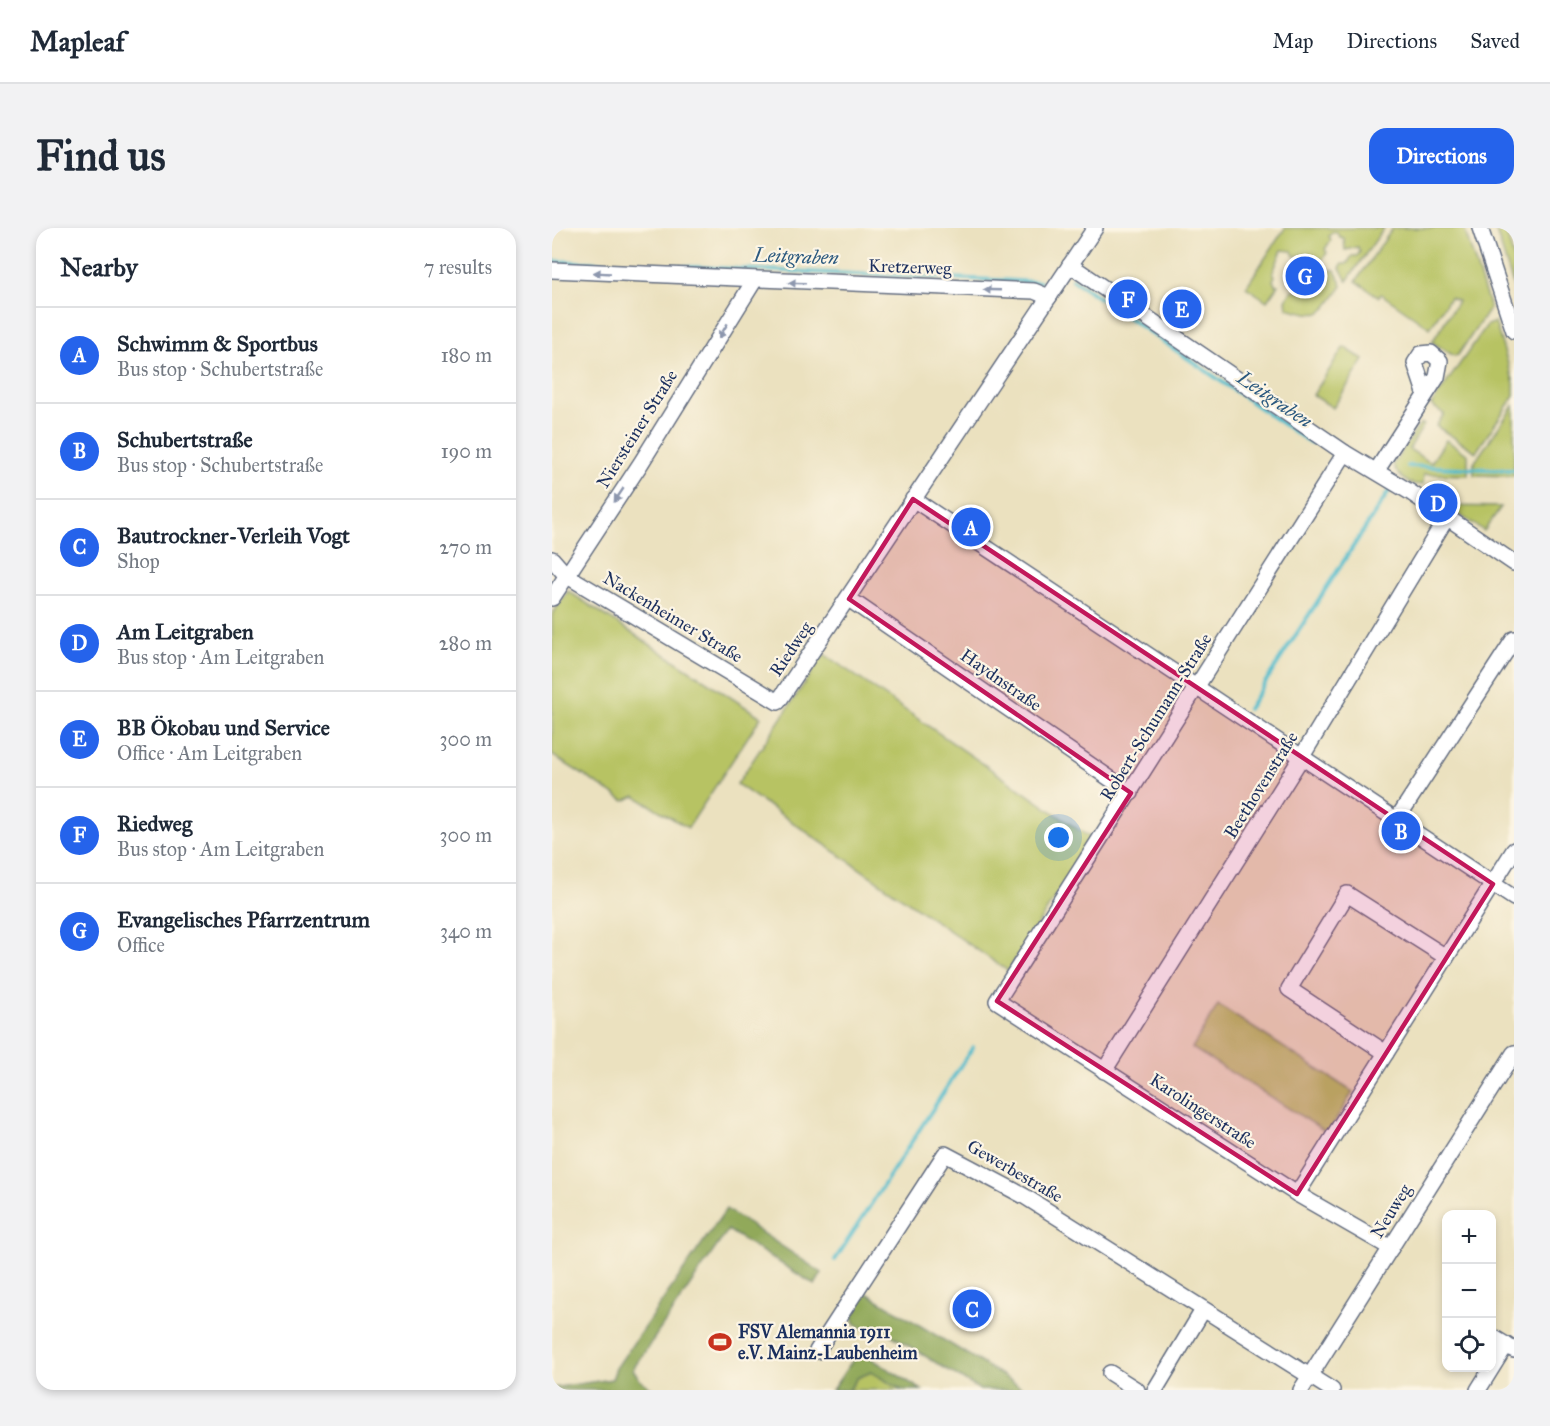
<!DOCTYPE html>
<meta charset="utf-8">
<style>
:root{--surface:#fff;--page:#f2f2f3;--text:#1f2937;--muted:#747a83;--line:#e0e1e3;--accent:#2563eb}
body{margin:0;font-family:"IM FELL Great Primer",serif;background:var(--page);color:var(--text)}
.controls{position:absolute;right:18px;bottom:18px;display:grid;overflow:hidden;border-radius:12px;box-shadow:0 3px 9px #0003}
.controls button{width:54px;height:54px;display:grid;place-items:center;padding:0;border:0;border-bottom:2px solid var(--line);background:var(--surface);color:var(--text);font:30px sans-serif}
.you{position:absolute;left:507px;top:610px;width:21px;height:21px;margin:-15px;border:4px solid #fff;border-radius:50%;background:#1a73e8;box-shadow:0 0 0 9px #1a73e833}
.badge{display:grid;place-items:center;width:39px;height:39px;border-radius:50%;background:var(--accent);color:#fff;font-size:20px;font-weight:700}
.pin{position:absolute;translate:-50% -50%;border:3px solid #fff;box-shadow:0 2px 6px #0006}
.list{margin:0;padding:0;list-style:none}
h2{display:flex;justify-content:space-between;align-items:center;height:78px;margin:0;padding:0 24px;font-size:26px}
h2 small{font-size:20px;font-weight:400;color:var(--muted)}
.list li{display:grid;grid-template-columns:39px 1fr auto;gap:18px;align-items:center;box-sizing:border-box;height:96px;padding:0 24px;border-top:2px solid var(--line)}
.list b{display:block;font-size:22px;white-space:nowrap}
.list p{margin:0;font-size:20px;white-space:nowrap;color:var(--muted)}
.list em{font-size:20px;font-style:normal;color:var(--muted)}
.icon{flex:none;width:33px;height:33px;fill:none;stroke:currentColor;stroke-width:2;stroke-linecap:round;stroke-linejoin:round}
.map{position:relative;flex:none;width:962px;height:1162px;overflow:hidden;border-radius:18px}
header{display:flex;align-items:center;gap:36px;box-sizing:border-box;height:84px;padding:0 30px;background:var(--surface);border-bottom:2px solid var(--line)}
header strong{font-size:28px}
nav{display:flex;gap:33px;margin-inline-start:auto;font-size:21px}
.intro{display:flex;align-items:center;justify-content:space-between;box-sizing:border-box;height:144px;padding:0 36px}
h1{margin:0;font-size:42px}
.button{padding:15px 27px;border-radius:18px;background:var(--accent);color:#fff;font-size:21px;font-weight:700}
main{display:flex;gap:36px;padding:0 36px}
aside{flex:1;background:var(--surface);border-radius:18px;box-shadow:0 3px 9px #0003}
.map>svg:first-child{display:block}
.green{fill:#b7c364;stroke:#697961;stroke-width:1.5}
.forest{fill:#91a95a;stroke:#566c5c;stroke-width:1.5}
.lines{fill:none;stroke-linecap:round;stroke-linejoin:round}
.stream{stroke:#51bccc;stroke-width:4}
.minor-casing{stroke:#646d80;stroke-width:18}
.minor{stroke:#fff;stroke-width:15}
.oneway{fill:#8d97ae}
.marked{fill:#c2185b;fill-opacity:0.2;stroke:#c2185b;stroke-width:4.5;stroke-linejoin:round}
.labels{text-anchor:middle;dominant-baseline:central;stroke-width:4.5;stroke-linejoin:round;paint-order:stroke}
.street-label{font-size:18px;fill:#1b2f5e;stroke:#fcf5e5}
.poi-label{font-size:18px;font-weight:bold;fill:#1b2f5e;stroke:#fcf5e5;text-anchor:start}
.water-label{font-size:20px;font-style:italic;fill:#2b597f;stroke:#fcf5e5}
</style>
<header>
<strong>Mapleaf</strong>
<nav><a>Map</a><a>Directions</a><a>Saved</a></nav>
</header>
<div class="intro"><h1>Find us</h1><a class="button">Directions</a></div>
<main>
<aside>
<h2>Nearby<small>7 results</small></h2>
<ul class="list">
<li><span class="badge">A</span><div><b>Schwimm &amp; Sportbus</b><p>Bus stop · Schubertstraße</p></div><em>180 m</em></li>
<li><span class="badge">B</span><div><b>Schubertstraße</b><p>Bus stop · Schubertstraße</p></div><em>190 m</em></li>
<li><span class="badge">C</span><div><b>Bautrockner-Verleih Vogt</b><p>Shop</p></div><em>270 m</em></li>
<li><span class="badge">D</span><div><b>Am Leitgraben</b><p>Bus stop · Am Leitgraben</p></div><em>280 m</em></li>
<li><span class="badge">E</span><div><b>BB Ökobau und Service</b><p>Office · Am Leitgraben</p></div><em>300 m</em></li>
<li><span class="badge">F</span><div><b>Riedweg</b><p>Bus stop · Am Leitgraben</p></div><em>300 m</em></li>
<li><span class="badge">G</span><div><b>Evangelisches Pfarrzentrum</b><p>Office</p></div><em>340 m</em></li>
</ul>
</aside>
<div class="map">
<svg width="962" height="1162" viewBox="0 0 962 1162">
<rect width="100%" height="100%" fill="#fcf5e5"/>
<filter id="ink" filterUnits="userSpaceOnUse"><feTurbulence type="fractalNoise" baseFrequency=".0167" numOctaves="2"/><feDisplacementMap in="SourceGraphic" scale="12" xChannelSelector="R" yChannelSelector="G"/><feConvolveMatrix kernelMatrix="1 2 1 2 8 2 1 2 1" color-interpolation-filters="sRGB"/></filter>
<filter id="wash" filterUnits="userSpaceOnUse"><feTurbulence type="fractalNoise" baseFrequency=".008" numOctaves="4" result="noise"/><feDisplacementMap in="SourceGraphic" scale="24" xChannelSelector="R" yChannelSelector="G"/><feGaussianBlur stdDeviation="1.35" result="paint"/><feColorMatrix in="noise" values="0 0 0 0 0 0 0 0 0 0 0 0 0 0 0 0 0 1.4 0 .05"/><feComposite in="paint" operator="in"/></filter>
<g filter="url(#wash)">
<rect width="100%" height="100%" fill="#ebe1bf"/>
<g class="green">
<path d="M733,0H832L795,53L788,40L790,36H795L800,28H805L808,24L806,19L793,22L792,10L787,9L785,4H780L777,8L779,12L773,21L775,25L769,33L772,38L752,37L755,33L753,28H742L740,23L730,22L721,44L723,48L721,52L723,57H726L715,73L694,59Z"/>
<path d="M841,0H912L938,80L906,127L902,128L880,114L906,73L898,69L878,100L829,66L827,69L804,53Z"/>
<path d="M943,0H957L954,4L962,31V60Z"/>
<path d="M759,42H783L790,58C767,89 773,90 735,80L734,72L740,62L750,63L756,55H761L764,51Z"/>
<path d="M943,94L962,155V168L924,224L884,198L892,186L879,177L935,97Z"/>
<path d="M792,119L812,132L781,180L761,167Z"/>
<path d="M962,177V248L922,247V235Z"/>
<path d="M869,195L872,197L857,221L879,235L894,212L916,227V247L872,246L871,256C858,259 845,248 841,236Z"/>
<path d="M884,268H895L896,278L949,279L932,303L883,270Z"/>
<path d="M16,363L209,489L136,600L83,568L72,573L0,527V387Z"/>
<path d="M272,426L540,611L456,743L185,556Z"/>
<path d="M666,777L801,864L776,905L640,820Z"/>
<path d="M319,1144L350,1162H297L305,1150Z"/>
</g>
<g class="forest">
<path d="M174,981L270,1045L263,1057L176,1002L81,1141L88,1152L102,1162H0V1160L60,1151L64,1140Z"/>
<path d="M313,1064L474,1162H428L323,1097L318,1105L303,1095L300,1084Z"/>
<path d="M307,1123L370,1162H350L319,1144L305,1150L297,1162H280Z"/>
</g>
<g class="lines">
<g class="stream">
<path d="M0,33L488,54"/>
<path d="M520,51L759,215"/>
<path d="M856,238L962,242"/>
<path d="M696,481L839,260"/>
<path d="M283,1032L421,819"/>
</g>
</g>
</g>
<g filter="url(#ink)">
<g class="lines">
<g class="minor-casing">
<g id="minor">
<path d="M928,0L962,103"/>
<path d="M518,37L793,225L858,264L962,335"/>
<path d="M0,42L482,63L497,69"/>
<path d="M793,225L445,773L745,966L839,1020"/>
<path d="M825,242L885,149L888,133L879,125L869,126L863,135L873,165"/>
<path d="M361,271L962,670"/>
<path d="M0,331L14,347L226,474L543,0"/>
<path d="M0,370L89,235L202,53"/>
<path d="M297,371L579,565"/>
<path d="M845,591L962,411"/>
<path d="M834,825L737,761L795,666L894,729"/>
<path d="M552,843L749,530L895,289"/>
<path d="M745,966L962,622"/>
<path d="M939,1108L954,1117"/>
<path d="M265,1123L393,926L472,968L780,1162"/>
<path d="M558,1145L585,1162"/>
<path d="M603,1162L651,1082"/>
<path d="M749,1162L962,825"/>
<path d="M926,1162L954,1117L962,1122"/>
</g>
</g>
<use href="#minor" class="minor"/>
</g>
<defs><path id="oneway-solid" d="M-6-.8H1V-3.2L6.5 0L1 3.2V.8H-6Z" transform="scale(1.5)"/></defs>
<g class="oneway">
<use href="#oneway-solid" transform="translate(50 45) rotate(-177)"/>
<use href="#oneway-solid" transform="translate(245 55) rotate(-178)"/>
<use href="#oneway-solid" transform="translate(440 62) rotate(-178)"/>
<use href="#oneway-solid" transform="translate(171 103) rotate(121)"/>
<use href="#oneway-solid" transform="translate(67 267) rotate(124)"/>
</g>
</g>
<path class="marked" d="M361,271L941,656L745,966L445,773L579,565L297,371Z"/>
<defs>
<g id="stadium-bare" transform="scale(1.8)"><path d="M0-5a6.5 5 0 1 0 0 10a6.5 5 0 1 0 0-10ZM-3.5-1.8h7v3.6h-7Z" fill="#c8321e" stroke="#fcf5e5" stroke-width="2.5" paint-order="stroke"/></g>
</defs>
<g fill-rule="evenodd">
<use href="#stadium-bare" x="168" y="1114"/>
</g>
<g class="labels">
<g class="street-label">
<text transform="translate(358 39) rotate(2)">Kretzerweg</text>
<text transform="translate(85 201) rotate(-58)">Niersteiner Straße</text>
<text transform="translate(121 389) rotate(31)">Nackenheimer Straße</text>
<text transform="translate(239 421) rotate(-56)">Riedweg</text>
<text transform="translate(449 452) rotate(35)">Haydnstraße</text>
<text transform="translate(604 489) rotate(-58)">Robert-Schumann-Straße</text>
<text transform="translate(709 557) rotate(-58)">Beethovenstraße</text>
<text transform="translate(651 883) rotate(33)">Karolingerstraße</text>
<text transform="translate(463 943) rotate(30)">Gewerbestraße</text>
<text transform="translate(839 983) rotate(-58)">Neuweg</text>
</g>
<g class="poi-label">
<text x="186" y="1104">FSV Alemannia 1911<tspan x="186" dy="21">e.V. Mainz-Laubenheim</tspan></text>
</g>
<g class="water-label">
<text transform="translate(244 28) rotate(2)">Leitgraben</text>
<text transform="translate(723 171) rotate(34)">Leitgraben</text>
</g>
</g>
</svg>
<div class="controls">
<button>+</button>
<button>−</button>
<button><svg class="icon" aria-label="locate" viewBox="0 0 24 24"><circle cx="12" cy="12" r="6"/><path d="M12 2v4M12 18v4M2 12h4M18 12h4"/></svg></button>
</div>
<div class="you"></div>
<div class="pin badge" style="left:419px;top:299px">A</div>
<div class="pin badge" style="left:849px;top:603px">B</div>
<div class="pin badge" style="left:420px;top:1081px">C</div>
<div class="pin badge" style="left:886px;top:275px">D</div>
<div class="pin badge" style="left:630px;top:81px">E</div>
<div class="pin badge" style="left:576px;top:71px">F</div>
<div class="pin badge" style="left:753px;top:48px">G</div>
</div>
</main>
